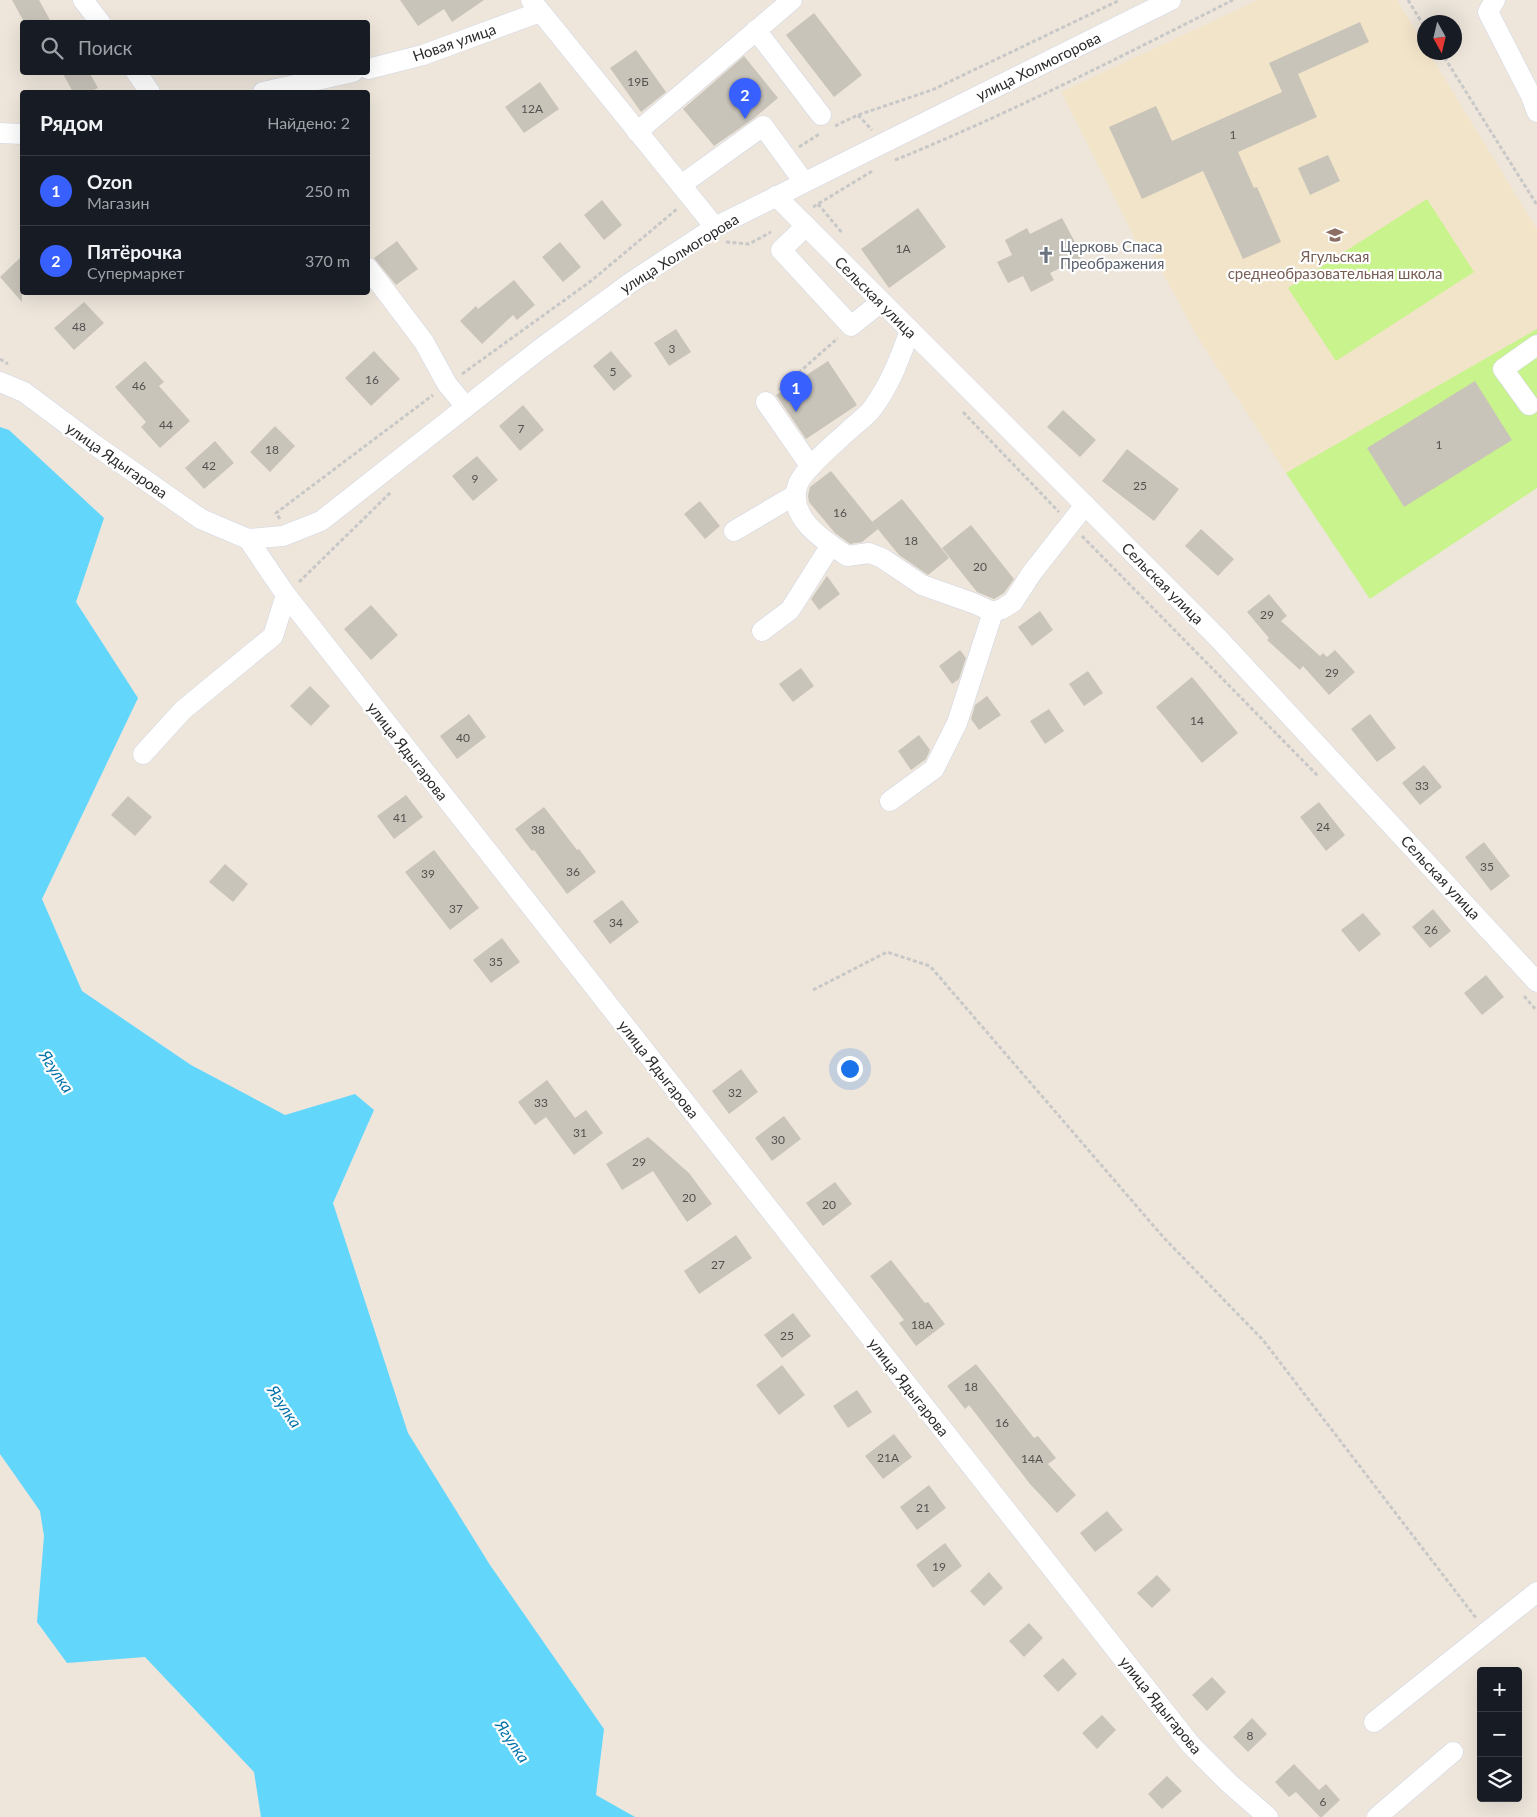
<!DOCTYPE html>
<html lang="ru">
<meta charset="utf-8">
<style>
:root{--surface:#171b24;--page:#242831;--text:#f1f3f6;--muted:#9ea1a6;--line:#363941;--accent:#3860ff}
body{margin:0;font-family:Lato,sans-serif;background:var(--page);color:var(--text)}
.controls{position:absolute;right:15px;bottom:15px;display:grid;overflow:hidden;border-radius:5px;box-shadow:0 5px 20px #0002}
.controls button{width:45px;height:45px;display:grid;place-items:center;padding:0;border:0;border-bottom:1px solid var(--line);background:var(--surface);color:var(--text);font:25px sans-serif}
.compass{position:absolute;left:1417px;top:15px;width:45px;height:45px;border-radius:50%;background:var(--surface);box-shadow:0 5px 20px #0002;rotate:172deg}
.you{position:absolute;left:849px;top:1068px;width:18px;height:18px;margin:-12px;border:4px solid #fff;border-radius:50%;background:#1a73e8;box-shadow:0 0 0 8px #1a73e833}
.badge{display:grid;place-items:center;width:32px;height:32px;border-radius:50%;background:var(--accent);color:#fff;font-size:16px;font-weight:700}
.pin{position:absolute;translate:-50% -41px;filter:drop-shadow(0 1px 2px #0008)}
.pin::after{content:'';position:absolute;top:26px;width:18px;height:15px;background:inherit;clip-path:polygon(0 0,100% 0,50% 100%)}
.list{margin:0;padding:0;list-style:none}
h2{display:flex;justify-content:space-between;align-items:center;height:65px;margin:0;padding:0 20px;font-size:21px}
h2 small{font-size:16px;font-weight:400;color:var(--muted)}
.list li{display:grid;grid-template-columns:32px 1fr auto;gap:15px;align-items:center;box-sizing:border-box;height:70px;padding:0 20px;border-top:1px solid var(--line)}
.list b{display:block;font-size:19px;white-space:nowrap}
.list p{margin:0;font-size:16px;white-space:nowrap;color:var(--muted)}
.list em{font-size:16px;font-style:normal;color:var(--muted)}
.icon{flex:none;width:28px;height:28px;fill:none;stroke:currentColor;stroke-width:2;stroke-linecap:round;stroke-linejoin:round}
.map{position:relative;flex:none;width:1537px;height:1817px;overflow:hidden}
.search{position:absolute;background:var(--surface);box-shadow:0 5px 20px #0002;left:20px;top:20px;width:350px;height:55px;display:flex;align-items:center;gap:12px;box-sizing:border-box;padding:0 18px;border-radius:5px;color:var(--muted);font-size:19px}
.panel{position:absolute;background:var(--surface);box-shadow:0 5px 20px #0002;left:20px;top:90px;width:350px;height:205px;border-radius:5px}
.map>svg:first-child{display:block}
.education{fill:#f2e4c9}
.pitch{fill:#c9f38c}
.water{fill:#63d6fc}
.building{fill:#c9c4ba}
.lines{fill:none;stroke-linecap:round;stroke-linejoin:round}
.minor-casing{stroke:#d0d5e5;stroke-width:21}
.path{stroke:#c8c8c8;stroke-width:3;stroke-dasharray:4 2.5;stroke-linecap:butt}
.minor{stroke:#fff;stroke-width:20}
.labels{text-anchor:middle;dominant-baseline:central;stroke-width:4.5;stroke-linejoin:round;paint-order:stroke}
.number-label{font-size:12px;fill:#52514f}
.street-label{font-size:15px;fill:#2b2b2b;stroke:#fff}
.worship-label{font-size:15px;fill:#5b616d;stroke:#fff;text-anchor:start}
.education-label{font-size:15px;fill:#785e54;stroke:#fff}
.water-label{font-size:16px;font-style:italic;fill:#0072aa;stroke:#fff}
</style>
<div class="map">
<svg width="1537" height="1817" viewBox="0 0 1537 1817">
<rect width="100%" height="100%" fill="#eee6db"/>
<path class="education" d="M1258,0H1397L1424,45V52L1429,53L1537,229V329L1286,473L1197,336L1145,241L1138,245L1061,92Z"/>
<g class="pitch">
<path d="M1427,199L1474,272L1336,361L1288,288Z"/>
<path d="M1537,329V488L1370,599L1286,473Z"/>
</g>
<path class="water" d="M0,427L9,430L104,518L76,602L138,698L42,899L82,991L191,1065L285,1115L355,1094L374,1110L333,1203L408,1433L490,1565L604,1729L596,1795L635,1817H261L254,1772L145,1657L67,1663L37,1622L44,1536L40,1511L0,1454Z"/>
<g class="building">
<path d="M12,0H39L51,22H24Z"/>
<path d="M400,0H484L452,22L444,9L418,26Z"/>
<path d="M814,13L862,75L834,97L786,35Z"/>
<path d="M1360,22L1369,42L1298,74L1317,117L1238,152L1254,188L1257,187L1281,242L1243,259L1203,171L1142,199L1109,127L1156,106L1172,141L1282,92L1269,63Z"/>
<path d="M636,50L666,92L641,112L610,68Z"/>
<path d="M744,56L778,98L753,119L714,146L683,109Z"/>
<path d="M62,72H89L98,88L89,92H73Z"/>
<path d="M540,82L559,109L524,133L505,107Z"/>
<path d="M1328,155L1340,181L1310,195L1298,168Z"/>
<path d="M602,200L622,225L604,240L584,215Z"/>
<path d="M918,208L946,247L889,288L861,249Z"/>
<path d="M1062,218L1083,257L1050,273L1054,280L1031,292L1023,276L1008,283L997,262L1012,255L1005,240L1027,228L1030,234Z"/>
<path d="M397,241L418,269L396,285L374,258Z"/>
<path d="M560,242L581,267L563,282L542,257Z"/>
<path d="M22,256V302L0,277Z"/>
<path d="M514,280L535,305L517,320L513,315L482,344L460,321L476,306L478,309Z"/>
<path d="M84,302L104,323L74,350L54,328Z"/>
<path d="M676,329L691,352L669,366L654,343Z"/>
<path d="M374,351L400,379L371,406L345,378Z"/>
<path d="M611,351L632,376L614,391L593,366Z"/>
<path d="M145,361L164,382L159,386L190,421L160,448L141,427L146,422L115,387Z"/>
<path d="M828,361L857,405L806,439L776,395Z"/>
<path d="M1475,381L1512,440L1404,507L1367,448Z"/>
<path d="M523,405L544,430L520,451L499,426Z"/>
<path d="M1063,410L1096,440L1080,457L1047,427Z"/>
<path d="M275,426L295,446L270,472L250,452Z"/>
<path d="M215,441L234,463L204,489L185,468Z"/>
<path d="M1127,449L1179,489L1154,521L1102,481Z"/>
<path d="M477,456L498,480L473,501L452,476Z"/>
<path d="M831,471L878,529L862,542L850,544L835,533L809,502L808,496L810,487Z"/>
<path d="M902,499L949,558L928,575L899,555L872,522Z"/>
<path d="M700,501L720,526L705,539L684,514Z"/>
<path d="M971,525L1014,579L1004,593L994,599L977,592L942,548Z"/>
<path d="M1201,529L1234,559L1218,576L1185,546Z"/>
<path d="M827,576L840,594L819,610L811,599Z"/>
<path d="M1269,594L1287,616L1281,621L1320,656L1323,653L1327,657L1335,650L1355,672L1329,695L1303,666L1300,670L1267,640L1269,638L1247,612Z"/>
<path d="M371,605L398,635L371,660L344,629Z"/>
<path d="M1040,611L1053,630L1032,646L1018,627Z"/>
<path d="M960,650L966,658L959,679L952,684L939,666Z"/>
<path d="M801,668L814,686L793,702L779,684Z"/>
<path d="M1088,671L1103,693L1084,706L1069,684Z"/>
<path d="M1192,677L1238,733L1202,763L1156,707Z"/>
<path d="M310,686L330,706L311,726L290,706Z"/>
<path d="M987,696L1001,715L979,730L971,719L975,705Z"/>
<path d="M1049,709L1064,731L1045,744L1030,721Z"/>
<path d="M469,714L486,737L457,759L440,736Z"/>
<path d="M1370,714L1396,748L1377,762L1351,729Z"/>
<path d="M919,735L930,750L926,759L911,770L898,751Z"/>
<path d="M1424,765L1442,787L1420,805L1402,783Z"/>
<path d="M406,795L423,817L394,839L377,816Z"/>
<path d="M128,796L152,817L135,836L111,815Z"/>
<path d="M1319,802L1345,835L1326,851L1300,817Z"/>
<path d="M544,807L577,850L579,849L596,872L567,894L534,850L532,851L515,829Z"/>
<path d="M1484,842L1510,876L1491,891L1465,857Z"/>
<path d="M434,850L479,908L450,930L405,872Z"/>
<path d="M225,864L248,884L233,902L209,882Z"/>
<path d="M622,900L639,922L610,944L593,921Z"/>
<path d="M1433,909L1451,931L1430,948L1412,927Z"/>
<path d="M1363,913L1381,934L1359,952L1341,930Z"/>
<path d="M502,938L520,962L491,983L473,960Z"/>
<path d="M1486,975L1504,997L1482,1015L1464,993Z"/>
<path d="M741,1069L758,1092L729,1114L712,1091Z"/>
<path d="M547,1080L575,1118L586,1110L603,1133L574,1155L546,1117L535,1125L518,1102Z"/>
<path d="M784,1116L801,1139L772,1161L755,1138Z"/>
<path d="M648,1137L689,1173L712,1204L687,1222L653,1171L622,1190L606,1164Z"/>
<path d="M835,1182L852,1204L823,1226L806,1203Z"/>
<path d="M736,1235L752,1258L699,1294L684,1271Z"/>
<path d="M891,1260L925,1303L928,1302L945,1324L916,1346L899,1323L904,1320L870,1276Z"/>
<path d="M793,1313L811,1336L782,1358L764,1335Z"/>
<path d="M976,1364L1034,1438L1038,1436L1056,1458L1048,1464L1076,1495L1057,1513L1030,1484L969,1405L965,1409L947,1386Z"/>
<path d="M782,1365L805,1395L779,1415L756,1385Z"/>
<path d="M857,1390L872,1412L848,1428L833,1406Z"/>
<path d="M894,1434L912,1457L883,1479L865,1456Z"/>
<path d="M929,1485L946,1508L917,1530L900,1507Z"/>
<path d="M1107,1511L1123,1530L1095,1552L1080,1533Z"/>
<path d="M945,1543L962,1566L933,1588L916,1565Z"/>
<path d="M989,1572L1003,1588L984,1606L970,1591Z"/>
<path d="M1157,1575L1171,1590L1152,1608L1137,1593Z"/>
<path d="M1029,1623L1043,1638L1024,1657L1009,1641Z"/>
<path d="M1063,1658L1077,1674L1058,1692L1043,1676Z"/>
<path d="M1212,1677L1226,1692L1207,1711L1192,1695Z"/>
<path d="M1102,1715L1116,1730L1097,1749L1082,1733Z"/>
<path d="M1252,1718L1267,1734L1248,1752L1233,1737Z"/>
<path d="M1294,1764L1319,1790L1326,1784L1340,1800L1322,1817H1320L1296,1792L1289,1797L1275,1782Z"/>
<path d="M1167,1776L1182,1791L1162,1809L1148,1794Z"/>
</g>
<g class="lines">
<g class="minor-casing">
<g id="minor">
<path d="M83,0L100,22"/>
<path d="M531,0L715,227"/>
<path d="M1495,0L1488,12L1531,96L1537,112"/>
<path d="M756,30L821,115"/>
<path d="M368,69L423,55L540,12"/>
<path d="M136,72L150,92"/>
<path d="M263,92L353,72"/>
<path d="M637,132L792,0"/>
<path d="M0,133L22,134"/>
<path d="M681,185L763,126L804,182"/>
<path d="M776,196L1218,638L1537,982"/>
<path d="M806,226L781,250L851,326L881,302"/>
<path d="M368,268L424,342L447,384L466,407"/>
<path d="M910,330C900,358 890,385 872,409C866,417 855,424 847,432C835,443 803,470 798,484C786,517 823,540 847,556L869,553L882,558L922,585L973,603L993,612L1002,609L1013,602L1031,574L1085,505"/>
<path d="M0,382L24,392L95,445L201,519L248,539L286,595L1191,1745L1230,1784L1268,1817"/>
<path d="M766,402L811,467"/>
<path d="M1529,405L1503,369L1537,345"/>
<path d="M734,531L795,495"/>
<path d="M248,539L283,536L321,521L540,349L630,283L715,227L1171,0"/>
<path d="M762,631L790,610L831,545"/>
<path d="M143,754L183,710L273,636L286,595"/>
<path d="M890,801L934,769L957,723L993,612"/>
<path d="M1374,1722L1537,1592"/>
<path d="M1377,1817L1453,1752"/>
</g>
</g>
<g class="path">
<path d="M1408,0L1424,26"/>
<path d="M1441,52L1537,205"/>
<path d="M858,115L872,130"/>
<path d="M835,126L858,115L932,90L1120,0"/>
<path d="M799,147L821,133"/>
<path d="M895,160C1011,113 1122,56 1233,0"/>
<path d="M818,204L843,234"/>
<path d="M813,207L874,170"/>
<path d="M726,242L749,244L771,232"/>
<path d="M0,359L8,364"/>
<path d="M462,374L591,281L677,209"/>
<path d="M779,390L838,338"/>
<path d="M963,412L1059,512"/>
<path d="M280,519L276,513L433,395"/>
<path d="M1082,536L1318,776"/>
<path d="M299,582L391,492"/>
<path d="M813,990L887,952L930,966L1164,1238L1263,1340L1476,1618"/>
<path d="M1524,996L1537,1011"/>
</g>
<use href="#minor" class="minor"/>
</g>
<defs>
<g id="school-bare" transform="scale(1.35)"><path d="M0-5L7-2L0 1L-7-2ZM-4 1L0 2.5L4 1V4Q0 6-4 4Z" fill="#8d6e63" stroke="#fff" stroke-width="2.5" paint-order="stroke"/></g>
<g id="church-bare" transform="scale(1.35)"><path d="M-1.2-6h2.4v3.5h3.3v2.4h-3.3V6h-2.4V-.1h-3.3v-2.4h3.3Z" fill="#6b7280" stroke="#fff" stroke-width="2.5" paint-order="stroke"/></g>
</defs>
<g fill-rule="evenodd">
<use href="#school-bare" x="1335" y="235"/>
<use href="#church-bare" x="1046" y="255"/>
</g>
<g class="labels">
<g class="number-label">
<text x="638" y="81">19Б</text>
<text x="532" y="108">12А</text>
<text x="1233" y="134">1</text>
<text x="903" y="248">1А</text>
<text x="79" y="326">48</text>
<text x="672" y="348">3</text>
<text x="613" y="371">5</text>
<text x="372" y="379">16</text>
<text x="139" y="385">46</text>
<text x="166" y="424">44</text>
<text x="521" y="428">7</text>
<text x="1439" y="444">1</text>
<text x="272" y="449">18</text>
<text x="209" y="465">42</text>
<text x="475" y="478">9</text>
<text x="1140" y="485">25</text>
<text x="840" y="512">16</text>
<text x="911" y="540">18</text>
<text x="980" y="566">20</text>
<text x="1267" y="614">29</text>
<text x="1332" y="672">29</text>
<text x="1197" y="720">14</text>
<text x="463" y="737">40</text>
<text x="1422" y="785">33</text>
<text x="400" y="817">41</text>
<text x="1323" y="826">24</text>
<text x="538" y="829">38</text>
<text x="1487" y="866">35</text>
<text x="573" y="871">36</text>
<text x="428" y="873">39</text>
<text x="456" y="908">37</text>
<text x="616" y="922">34</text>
<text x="1431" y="929">26</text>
<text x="496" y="961">35</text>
<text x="735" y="1092">32</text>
<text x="541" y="1102">33</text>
<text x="580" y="1132">31</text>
<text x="778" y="1139">30</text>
<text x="639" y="1161">29</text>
<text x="689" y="1197">20</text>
<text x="829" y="1204">20</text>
<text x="718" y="1264">27</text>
<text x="922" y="1324">18А</text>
<text x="787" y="1335">25</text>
<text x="971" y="1386">18</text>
<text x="1002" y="1422">16</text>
<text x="888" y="1457">21А</text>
<text x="1032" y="1458">14А</text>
<text x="923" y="1507">21</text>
<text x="939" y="1566">19</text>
<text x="1250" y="1735">8</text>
<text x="1323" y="1801">6</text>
</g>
<g class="street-label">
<text transform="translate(454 42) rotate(-19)">Новая улица</text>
<text transform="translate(1038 66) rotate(-26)">улица Холмогорова</text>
<text transform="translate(679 253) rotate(-32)">улица Холмогорова</text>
<text transform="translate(876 297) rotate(45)">Сельская улица</text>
<text transform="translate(117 460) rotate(35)">улица Ядыгарова</text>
<text transform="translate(1163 583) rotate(45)">Сельская улица</text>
<text transform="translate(408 751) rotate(52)">улица Ядыгарова</text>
<text transform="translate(1441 877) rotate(47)">Сельская улица</text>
<text transform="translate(659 1069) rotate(52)">улица Ядыгарова</text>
<text transform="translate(909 1387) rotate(52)">улица Ядыгарова</text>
<text transform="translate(1161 1705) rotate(51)">улица Ядыгарова</text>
</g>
<g class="worship-label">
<text x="1060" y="246">Церковь Спаса<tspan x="1060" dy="17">Преображения</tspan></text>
</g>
<g class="education-label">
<text x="1335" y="256">Ягульская<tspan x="1335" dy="17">среднеобразовательная школа</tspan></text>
</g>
<g class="water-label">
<text transform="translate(57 1071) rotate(56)">Ягулка</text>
<text transform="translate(285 1406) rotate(56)">Ягулка</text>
<text transform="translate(513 1741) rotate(56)">Ягулка</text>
</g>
</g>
</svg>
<div class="controls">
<button>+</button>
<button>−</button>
<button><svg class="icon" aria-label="layers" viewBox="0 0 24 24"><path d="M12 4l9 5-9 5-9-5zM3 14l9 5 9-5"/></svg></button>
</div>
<svg class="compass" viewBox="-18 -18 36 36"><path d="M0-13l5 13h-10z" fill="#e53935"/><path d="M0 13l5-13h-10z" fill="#9ea1a6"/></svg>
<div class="you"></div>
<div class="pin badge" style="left:796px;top:412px">1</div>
<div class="pin badge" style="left:745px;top:119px">2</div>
<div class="search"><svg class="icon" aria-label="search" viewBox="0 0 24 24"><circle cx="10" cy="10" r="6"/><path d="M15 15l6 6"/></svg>Поиск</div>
<section class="panel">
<h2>Рядом<small>Найдено: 2</small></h2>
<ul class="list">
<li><span class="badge">1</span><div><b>Ozon</b><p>Магазин</p></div><em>250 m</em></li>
<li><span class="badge">2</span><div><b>Пятёрочка</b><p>Супермаркет</p></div><em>370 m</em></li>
</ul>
</section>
</div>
